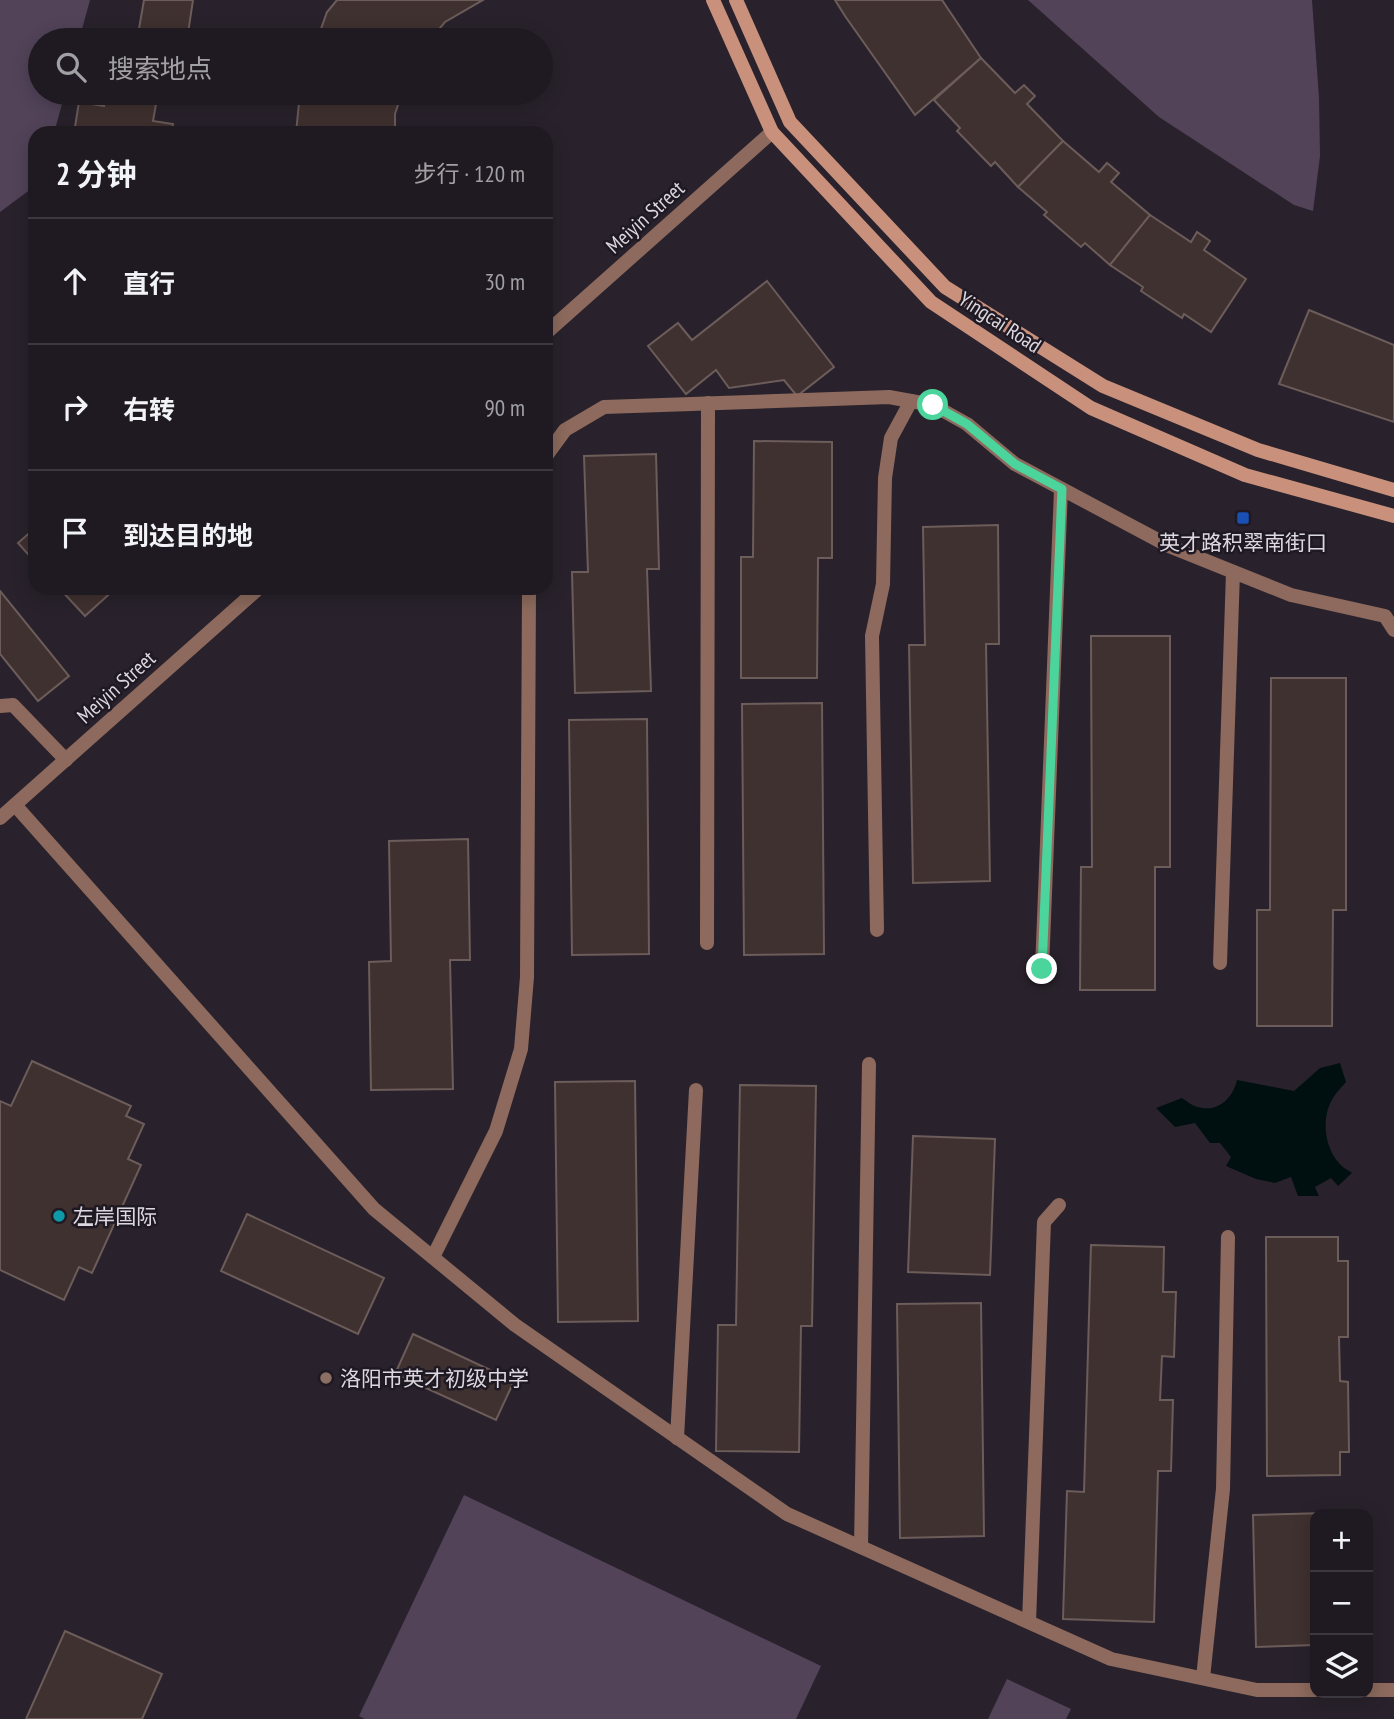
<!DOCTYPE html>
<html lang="zh">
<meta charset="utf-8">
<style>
:root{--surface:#1f1a21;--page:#27232a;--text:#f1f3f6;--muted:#a1a1a5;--line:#3c383f}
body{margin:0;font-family:"PT Sans Narrow","Noto Sans SC",sans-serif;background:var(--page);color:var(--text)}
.controls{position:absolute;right:21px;bottom:21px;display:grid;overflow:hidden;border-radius:14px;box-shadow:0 4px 18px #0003}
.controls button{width:63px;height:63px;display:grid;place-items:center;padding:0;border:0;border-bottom:2px solid var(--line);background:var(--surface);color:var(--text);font:35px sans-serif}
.stop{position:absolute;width:21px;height:21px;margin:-16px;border:5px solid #4bd49b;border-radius:50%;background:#fff}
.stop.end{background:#4bd49b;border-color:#fff;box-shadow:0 2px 7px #0008}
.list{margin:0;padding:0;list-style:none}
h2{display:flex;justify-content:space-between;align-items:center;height:91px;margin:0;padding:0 28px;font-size:30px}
h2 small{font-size:23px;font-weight:400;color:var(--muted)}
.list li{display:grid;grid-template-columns:46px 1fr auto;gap:21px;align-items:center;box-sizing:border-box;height:126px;padding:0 28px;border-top:2px solid var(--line)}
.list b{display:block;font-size:26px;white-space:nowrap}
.list em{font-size:23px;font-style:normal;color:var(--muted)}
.icon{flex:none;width:38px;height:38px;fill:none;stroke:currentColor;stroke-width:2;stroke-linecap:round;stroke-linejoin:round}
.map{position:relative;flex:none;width:1394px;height:1719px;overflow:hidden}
.search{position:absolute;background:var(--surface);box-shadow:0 4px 18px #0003;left:28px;top:28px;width:525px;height:77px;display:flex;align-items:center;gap:18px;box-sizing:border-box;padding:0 24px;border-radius:38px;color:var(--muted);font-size:26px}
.panel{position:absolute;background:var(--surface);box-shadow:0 4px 18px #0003;left:28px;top:126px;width:525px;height:469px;border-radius:21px}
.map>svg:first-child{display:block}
.green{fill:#524359}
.water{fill:#001011}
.building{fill:#3f312f;stroke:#6c5c5a;stroke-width:2}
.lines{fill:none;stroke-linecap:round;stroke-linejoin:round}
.minor{stroke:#8d6a5d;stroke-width:14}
.secondary{stroke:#c9917c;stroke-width:14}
.route{stroke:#4bd49b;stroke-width:9}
.transit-dot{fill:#1a4fb4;stroke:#1f1923;stroke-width:2.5}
.culture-dot{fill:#0f9aa8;stroke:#1f1923;stroke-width:2.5}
.education-dot{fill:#8d6e63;stroke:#1f1923;stroke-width:2.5}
.labels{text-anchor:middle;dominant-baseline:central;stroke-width:5;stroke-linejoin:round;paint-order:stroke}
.street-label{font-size:21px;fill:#ddd8df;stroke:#1f1923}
.poi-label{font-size:21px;fill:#ddd8df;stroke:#1f1923;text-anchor:start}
</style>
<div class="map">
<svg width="1394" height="1719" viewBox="0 0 1394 1719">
<rect width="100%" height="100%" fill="#29222c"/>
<g class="green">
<path d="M0,0H90L79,40H40V93H65L54,133H35V186L0,212Z"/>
<path d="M1028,0H1312L1319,98L1320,156L1313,211L1294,205L1159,117Z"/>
<path d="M464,1495L821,1666L796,1719H365L359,1716Z"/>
<path d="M1007,1679L1071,1709L1066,1719H988Z"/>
</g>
<path class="water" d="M1340,1063L1346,1082C1343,1086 1338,1090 1335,1095C1321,1114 1323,1145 1339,1163C1342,1167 1348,1170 1352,1173L1338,1186L1331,1178L1315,1187L1319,1196H1298L1291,1177L1275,1183L1256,1179L1226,1166L1231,1157L1220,1143H1210L1195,1123L1175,1127L1156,1108L1182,1098C1187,1101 1192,1106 1198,1107C1218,1113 1233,1098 1237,1080L1294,1091L1320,1068Z"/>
<g class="building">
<path d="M144,0H193L187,40H137Z"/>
<path d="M337,0H483L445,22L430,40H317L327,12Z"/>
<path d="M835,0H942L981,58L915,115L845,16Z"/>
<path d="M981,58L1015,93L1024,85L1035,96L1027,104L1063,141L1018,187L995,162L991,166L957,131L960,128L934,100Z"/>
<path d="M106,93H158L153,121L173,124L171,133H74L79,102L104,106Z"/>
<path d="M300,93H402L395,114V133H296Z"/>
<path d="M1063,141L1099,172L1107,163L1119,173L1111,182L1150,215L1110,265L1085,243L1081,247L1044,215L1047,212L1018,187Z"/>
<path d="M1150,215L1191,242L1197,232L1210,241L1204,250L1246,279L1211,332L1184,314L1182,318L1141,291L1143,287L1110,265Z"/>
<path d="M767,281L834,367L797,396L784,380L729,388L716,370L686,394L648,346L678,323L692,340Z"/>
<path d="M1309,310L1394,345V422L1279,384Z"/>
<path d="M754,441L832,442V558H818L817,678H741V557H753Z"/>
<path d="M656,454L659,569H647L651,691L575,693L572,572H588L584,456Z"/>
<path d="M998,525L999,644H986L990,881L913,883L909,645H925L923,527Z"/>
<path d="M35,528V562L18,543Z"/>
<path d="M59,588H116L85,616Z"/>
<path d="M0,591L69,676L38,701L0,654Z"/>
<path d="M1091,636H1170V867H1155V990H1080L1081,867H1092Z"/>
<path d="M1271,678H1346V910H1333L1332,1026H1257V910H1270Z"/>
<path d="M822,703L824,954L744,955L742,704Z"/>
<path d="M647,719L649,954L572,955L569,720Z"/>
<path d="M468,839L470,960H450L453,1089L371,1090L369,962L391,961L389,841Z"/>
<path d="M32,1061L131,1106L126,1116L144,1124L128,1159L141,1165L92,1273L79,1267L64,1300L0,1270V1101L11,1106Z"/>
<path d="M635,1081L638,1321L558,1322L555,1082Z"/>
<path d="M740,1085L816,1086L812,1326H801L799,1452L716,1451L718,1325H736Z"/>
<path d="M913,1136L995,1139L990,1275L908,1272Z"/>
<path d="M247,1214L384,1278L358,1334L221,1271Z"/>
<path d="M1266,1237H1338V1261H1348V1337H1339L1340,1381L1348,1382L1349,1452H1340V1475L1267,1476Z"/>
<path d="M1091,1245L1164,1247L1163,1292H1176L1174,1357L1162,1356L1160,1400H1173L1171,1471H1158L1154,1622L1063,1619L1067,1491L1084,1492Z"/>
<path d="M981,1303L984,1536L900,1538L897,1304Z"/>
<path d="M413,1334L514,1381L496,1420L395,1374Z"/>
<path d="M1326,1513L1315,1514V1645L1256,1647L1253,1515Z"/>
<path d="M65,1631L162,1674L142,1719H26Z"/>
</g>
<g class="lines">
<g class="minor">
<path d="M546,333L772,132"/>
<path d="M546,456L565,430L604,407L889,397L933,405L967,424L1015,464L1169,546L1291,595L1385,616L1394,630"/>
<path d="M0,706L13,705L66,760"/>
<path d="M15,805L374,1209L515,1325L787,1514L1111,1659L1257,1690H1315"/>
<path d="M0,818L259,588"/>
<path d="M877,930L872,636L883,584L885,478L891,438L911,401"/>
<path d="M707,943L708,403"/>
<path d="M1220,963L1233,572"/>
<path d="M1042,969L1061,489"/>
<path d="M433,1257L496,1131L521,1049L527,977L529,588"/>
<path d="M677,1438L696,1090"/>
<path d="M861,1547L869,1064"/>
<path d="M1029,1622L1044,1222L1059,1205"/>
<path d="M1203,1678L1223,1489L1228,1237"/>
<path d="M1368,1690H1394"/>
</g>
<g class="secondary">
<path d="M713,0L772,132L931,302L1091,408L1245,475L1394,516"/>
<path d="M736,0L790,122L945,287L1103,386L1258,450L1394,490"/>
</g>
</g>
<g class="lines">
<path class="route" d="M933,405L967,424L1015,464L1062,489L1042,969"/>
</g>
<rect class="transit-dot" x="1236" y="511" width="14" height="14" rx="3.5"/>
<circle class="culture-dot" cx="59" cy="1216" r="7"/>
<circle class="education-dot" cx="326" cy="1378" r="7"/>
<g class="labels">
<g class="street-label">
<text transform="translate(645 217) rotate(-42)">Meiyin Street</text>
<text transform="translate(1000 322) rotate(33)">Yingcai Road</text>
<text transform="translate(116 687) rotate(-42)">Meiyin Street</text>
</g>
<g class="poi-label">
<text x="1243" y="542" text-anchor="middle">英才路积翠南街口</text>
<text x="73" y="1216">左岸国际</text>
<text x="340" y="1378">洛阳市英才初级中学</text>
</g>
</g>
</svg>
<div class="controls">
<button>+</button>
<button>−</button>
<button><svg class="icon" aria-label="layers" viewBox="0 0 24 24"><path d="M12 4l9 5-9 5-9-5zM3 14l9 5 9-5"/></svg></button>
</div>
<div class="stop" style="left:933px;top:405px"></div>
<div class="stop end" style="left:1042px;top:969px"></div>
<div class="search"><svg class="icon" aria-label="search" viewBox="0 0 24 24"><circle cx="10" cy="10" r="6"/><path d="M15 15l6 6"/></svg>搜索地点</div>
<section class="panel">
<h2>2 分钟<small>步行 · 120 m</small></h2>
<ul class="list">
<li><svg class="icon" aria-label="ahead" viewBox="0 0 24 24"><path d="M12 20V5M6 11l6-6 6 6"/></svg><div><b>直行</b></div><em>30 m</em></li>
<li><svg class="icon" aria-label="right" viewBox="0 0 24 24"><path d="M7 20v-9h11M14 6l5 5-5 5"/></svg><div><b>右转</b></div><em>90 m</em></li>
<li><svg class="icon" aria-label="arrive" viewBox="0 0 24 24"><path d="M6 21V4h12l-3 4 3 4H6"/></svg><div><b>到达目的地</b></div></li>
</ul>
</section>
</div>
